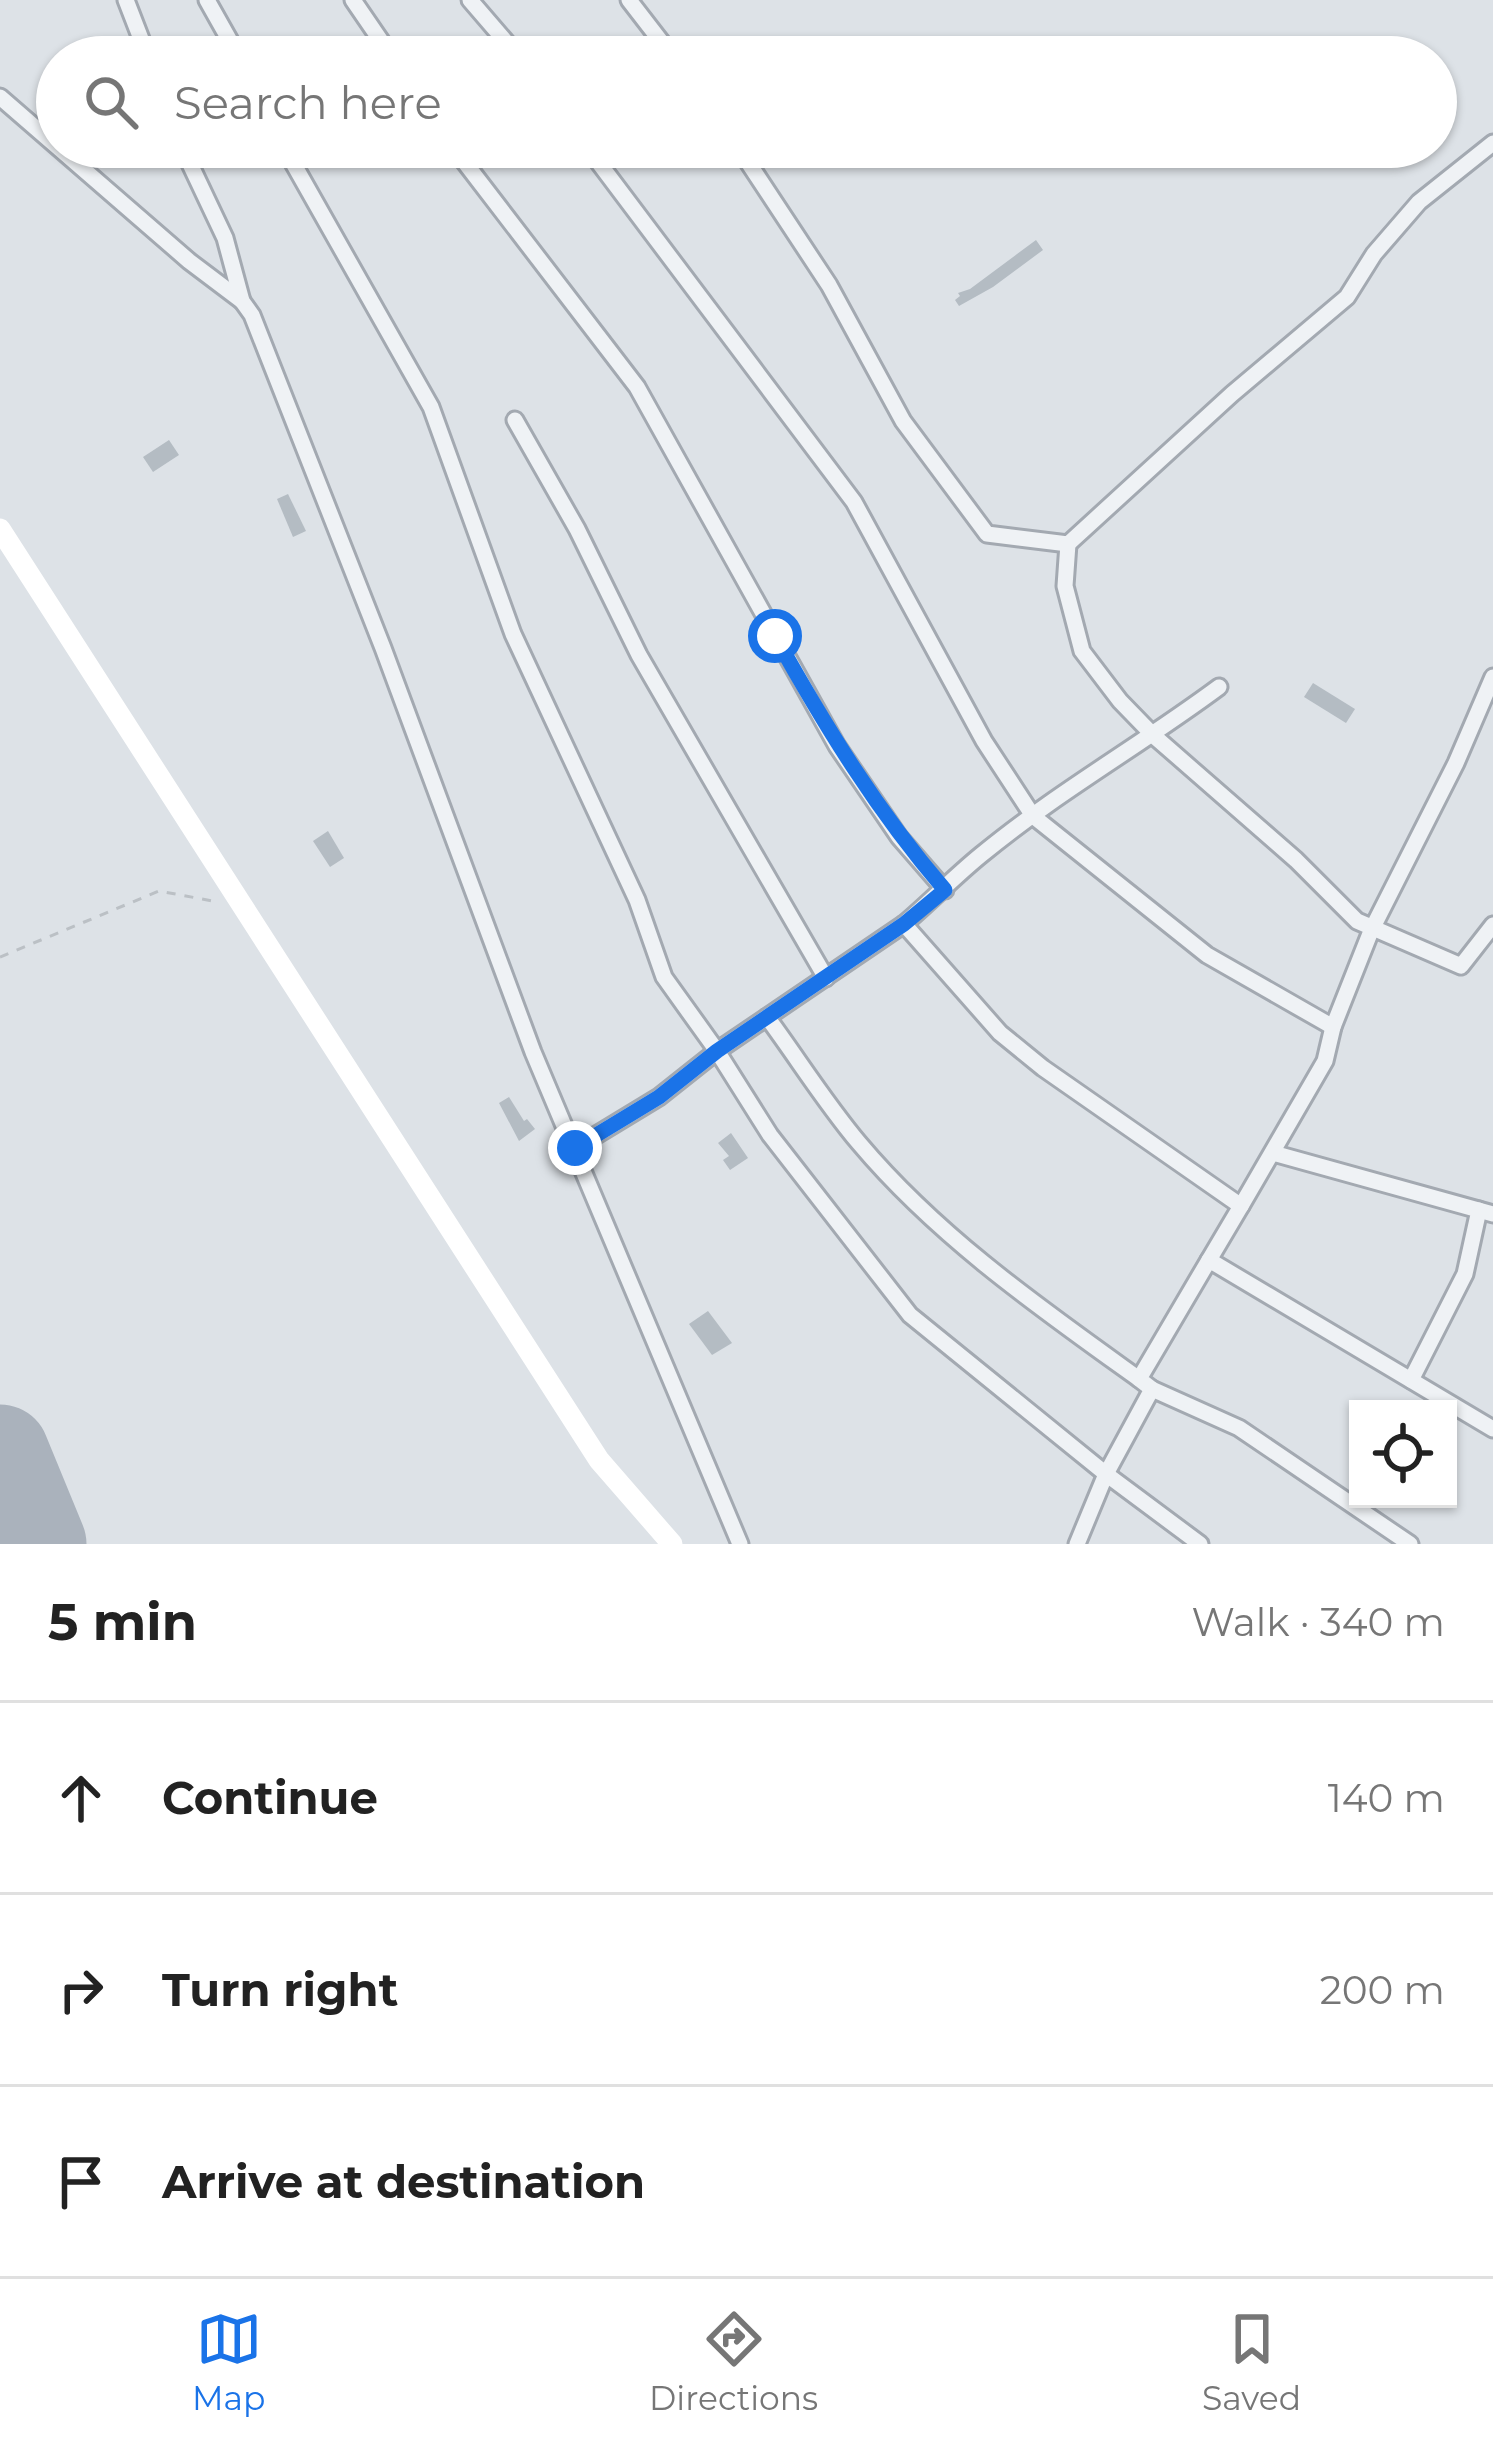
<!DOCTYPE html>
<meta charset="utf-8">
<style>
:root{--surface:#fff;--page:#f6f6f6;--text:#222;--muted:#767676;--line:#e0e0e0;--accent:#1a73e8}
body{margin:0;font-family:Montserrat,sans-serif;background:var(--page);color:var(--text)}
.controls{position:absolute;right:36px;bottom:36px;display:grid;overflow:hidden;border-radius:0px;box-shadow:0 3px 9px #0004}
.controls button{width:108px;height:108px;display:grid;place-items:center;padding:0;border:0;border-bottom:3px solid var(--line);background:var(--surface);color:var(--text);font:60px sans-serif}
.stop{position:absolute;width:36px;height:36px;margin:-27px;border:9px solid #1a73e8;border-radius:50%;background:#fff}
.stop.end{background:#1a73e8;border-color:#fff;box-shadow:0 3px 12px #0008}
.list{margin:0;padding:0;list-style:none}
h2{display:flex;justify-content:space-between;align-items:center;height:156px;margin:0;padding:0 48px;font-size:51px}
h2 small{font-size:39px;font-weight:400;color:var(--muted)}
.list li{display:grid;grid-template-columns:78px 1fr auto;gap:36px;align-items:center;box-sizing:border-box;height:192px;padding:0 48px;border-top:3px solid var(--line)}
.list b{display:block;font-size:45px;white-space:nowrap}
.list em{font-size:39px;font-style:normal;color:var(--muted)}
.icon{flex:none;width:66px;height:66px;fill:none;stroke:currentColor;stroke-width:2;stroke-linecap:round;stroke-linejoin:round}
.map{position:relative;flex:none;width:1493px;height:1544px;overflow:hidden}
.search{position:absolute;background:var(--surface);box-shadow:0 3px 9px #0004;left:36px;right:36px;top:36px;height:132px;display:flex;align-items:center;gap:30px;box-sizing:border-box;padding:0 42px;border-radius:66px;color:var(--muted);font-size:45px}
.sheet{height:732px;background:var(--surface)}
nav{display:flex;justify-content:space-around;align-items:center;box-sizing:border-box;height:168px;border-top:3px solid var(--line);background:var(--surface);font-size:33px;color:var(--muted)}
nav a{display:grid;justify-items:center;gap:6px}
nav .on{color:var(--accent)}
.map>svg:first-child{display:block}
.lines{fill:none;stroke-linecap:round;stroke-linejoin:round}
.runway{stroke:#aab2bc;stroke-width:99}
.building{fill:#b4bcc3}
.street-casing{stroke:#a3a9b1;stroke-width:21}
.path{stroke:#bbc0c5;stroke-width:3;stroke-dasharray:9 9;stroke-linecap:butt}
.street{stroke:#eff2f5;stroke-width:15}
.secondary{stroke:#fff;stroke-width:21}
.route{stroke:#1a73e8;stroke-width:15}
</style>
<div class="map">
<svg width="1493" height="1544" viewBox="0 0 1493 1544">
<rect width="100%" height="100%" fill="#dde2e7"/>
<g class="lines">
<path class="runway" d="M0,1454L37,1544"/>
</g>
<g class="building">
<path d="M1036,240L1043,250L993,287L959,306L955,300L960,296L958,293L970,289Z"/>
<path d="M169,440L179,455L153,472L143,457Z"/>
<path d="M288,494L306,531L293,537L277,499Z"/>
<path d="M1313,683L1355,709L1346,723L1304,697Z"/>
<path d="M328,831L344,858L330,867L313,841Z"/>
<path d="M509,1097L524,1121L527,1119L535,1129L519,1141L499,1103Z"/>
<path d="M731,1133L748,1158L730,1170L723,1160L729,1156L718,1143Z"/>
<path d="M708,1311L732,1343L712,1355L689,1324Z"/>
</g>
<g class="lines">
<g class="street-casing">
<g id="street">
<path d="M126,0L148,57"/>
<path d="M207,0L239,57"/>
<path d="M353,0L392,57"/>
<path d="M470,0L519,57"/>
<path d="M629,0L673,57"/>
<path d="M0,97L189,261L242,301"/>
<path d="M182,147L225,238L242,301L252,315L383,648L533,1052L740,1544"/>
<path d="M284,147L431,407L513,634L637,900L664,977L717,1051L904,924L1000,1033L1043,1068L1241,1206L1209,1260"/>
<path d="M453,147L637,387L837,746L899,837L945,890"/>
<path d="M587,147L854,502L984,741L1033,816L1207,955L1333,1027"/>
<path d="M738,147L829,285L903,421L987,534L1068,544L1232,394L1347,297L1374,254L1419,202L1493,143"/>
<path d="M515,420L577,529L639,655L826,978"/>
<path d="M1068,544L1065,586L1082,651L1120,701L1154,736L1296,860L1357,921L1461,966L1493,925"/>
<path d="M904,924C930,902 954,877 981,855C1056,793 1141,745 1219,687"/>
<path d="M767,1017C798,1059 826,1104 859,1143C938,1237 1040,1308 1139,1379"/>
<path d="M575,1148L659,1097L717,1051L770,1135L910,1315L1106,1474L1152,1389L1139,1379L1209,1260L1493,1429"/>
<path d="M1273,1153L1493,1214"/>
<path d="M1241,1206L1325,1061L1333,1027L1371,931L1456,763L1493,677"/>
<path d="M1411,1380L1465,1274L1479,1210"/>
<path d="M1152,1389L1239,1428L1410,1544"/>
<path d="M1077,1544L1106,1474L1200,1544"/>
</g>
</g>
<path class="path" d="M0,957L159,891L218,902"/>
<use href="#street" class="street"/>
<path class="secondary" d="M0,529L599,1460L672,1544"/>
</g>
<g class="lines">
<path class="route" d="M575,1148L659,1097L717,1051L904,924L945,890C877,811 825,726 775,636"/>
</g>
</svg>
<div class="controls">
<button><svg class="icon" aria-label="locate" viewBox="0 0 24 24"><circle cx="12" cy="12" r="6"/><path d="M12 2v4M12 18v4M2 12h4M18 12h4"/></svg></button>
</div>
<div class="stop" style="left:775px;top:636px"></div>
<div class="stop end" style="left:575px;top:1148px"></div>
<div class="search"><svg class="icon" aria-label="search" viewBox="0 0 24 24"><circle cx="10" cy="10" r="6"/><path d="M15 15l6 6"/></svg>Search here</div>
</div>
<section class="sheet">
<h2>5 min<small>Walk · 340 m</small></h2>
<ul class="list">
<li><svg class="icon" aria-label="ahead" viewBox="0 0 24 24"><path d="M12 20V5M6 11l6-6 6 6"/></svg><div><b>Continue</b></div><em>140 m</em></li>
<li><svg class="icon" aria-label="right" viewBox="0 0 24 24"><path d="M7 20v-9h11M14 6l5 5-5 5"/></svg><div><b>Turn right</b></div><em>200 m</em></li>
<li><svg class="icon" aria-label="arrive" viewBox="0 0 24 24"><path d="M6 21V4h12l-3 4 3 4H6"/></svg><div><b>Arrive at destination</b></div></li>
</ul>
</section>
<nav>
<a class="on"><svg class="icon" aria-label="map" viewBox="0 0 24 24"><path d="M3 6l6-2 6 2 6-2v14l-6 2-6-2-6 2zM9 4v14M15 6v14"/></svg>Map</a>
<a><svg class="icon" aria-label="directions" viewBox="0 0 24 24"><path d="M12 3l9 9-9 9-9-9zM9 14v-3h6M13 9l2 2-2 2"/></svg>Directions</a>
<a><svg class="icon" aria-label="saved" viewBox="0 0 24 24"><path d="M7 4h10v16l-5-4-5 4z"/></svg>Saved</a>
</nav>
